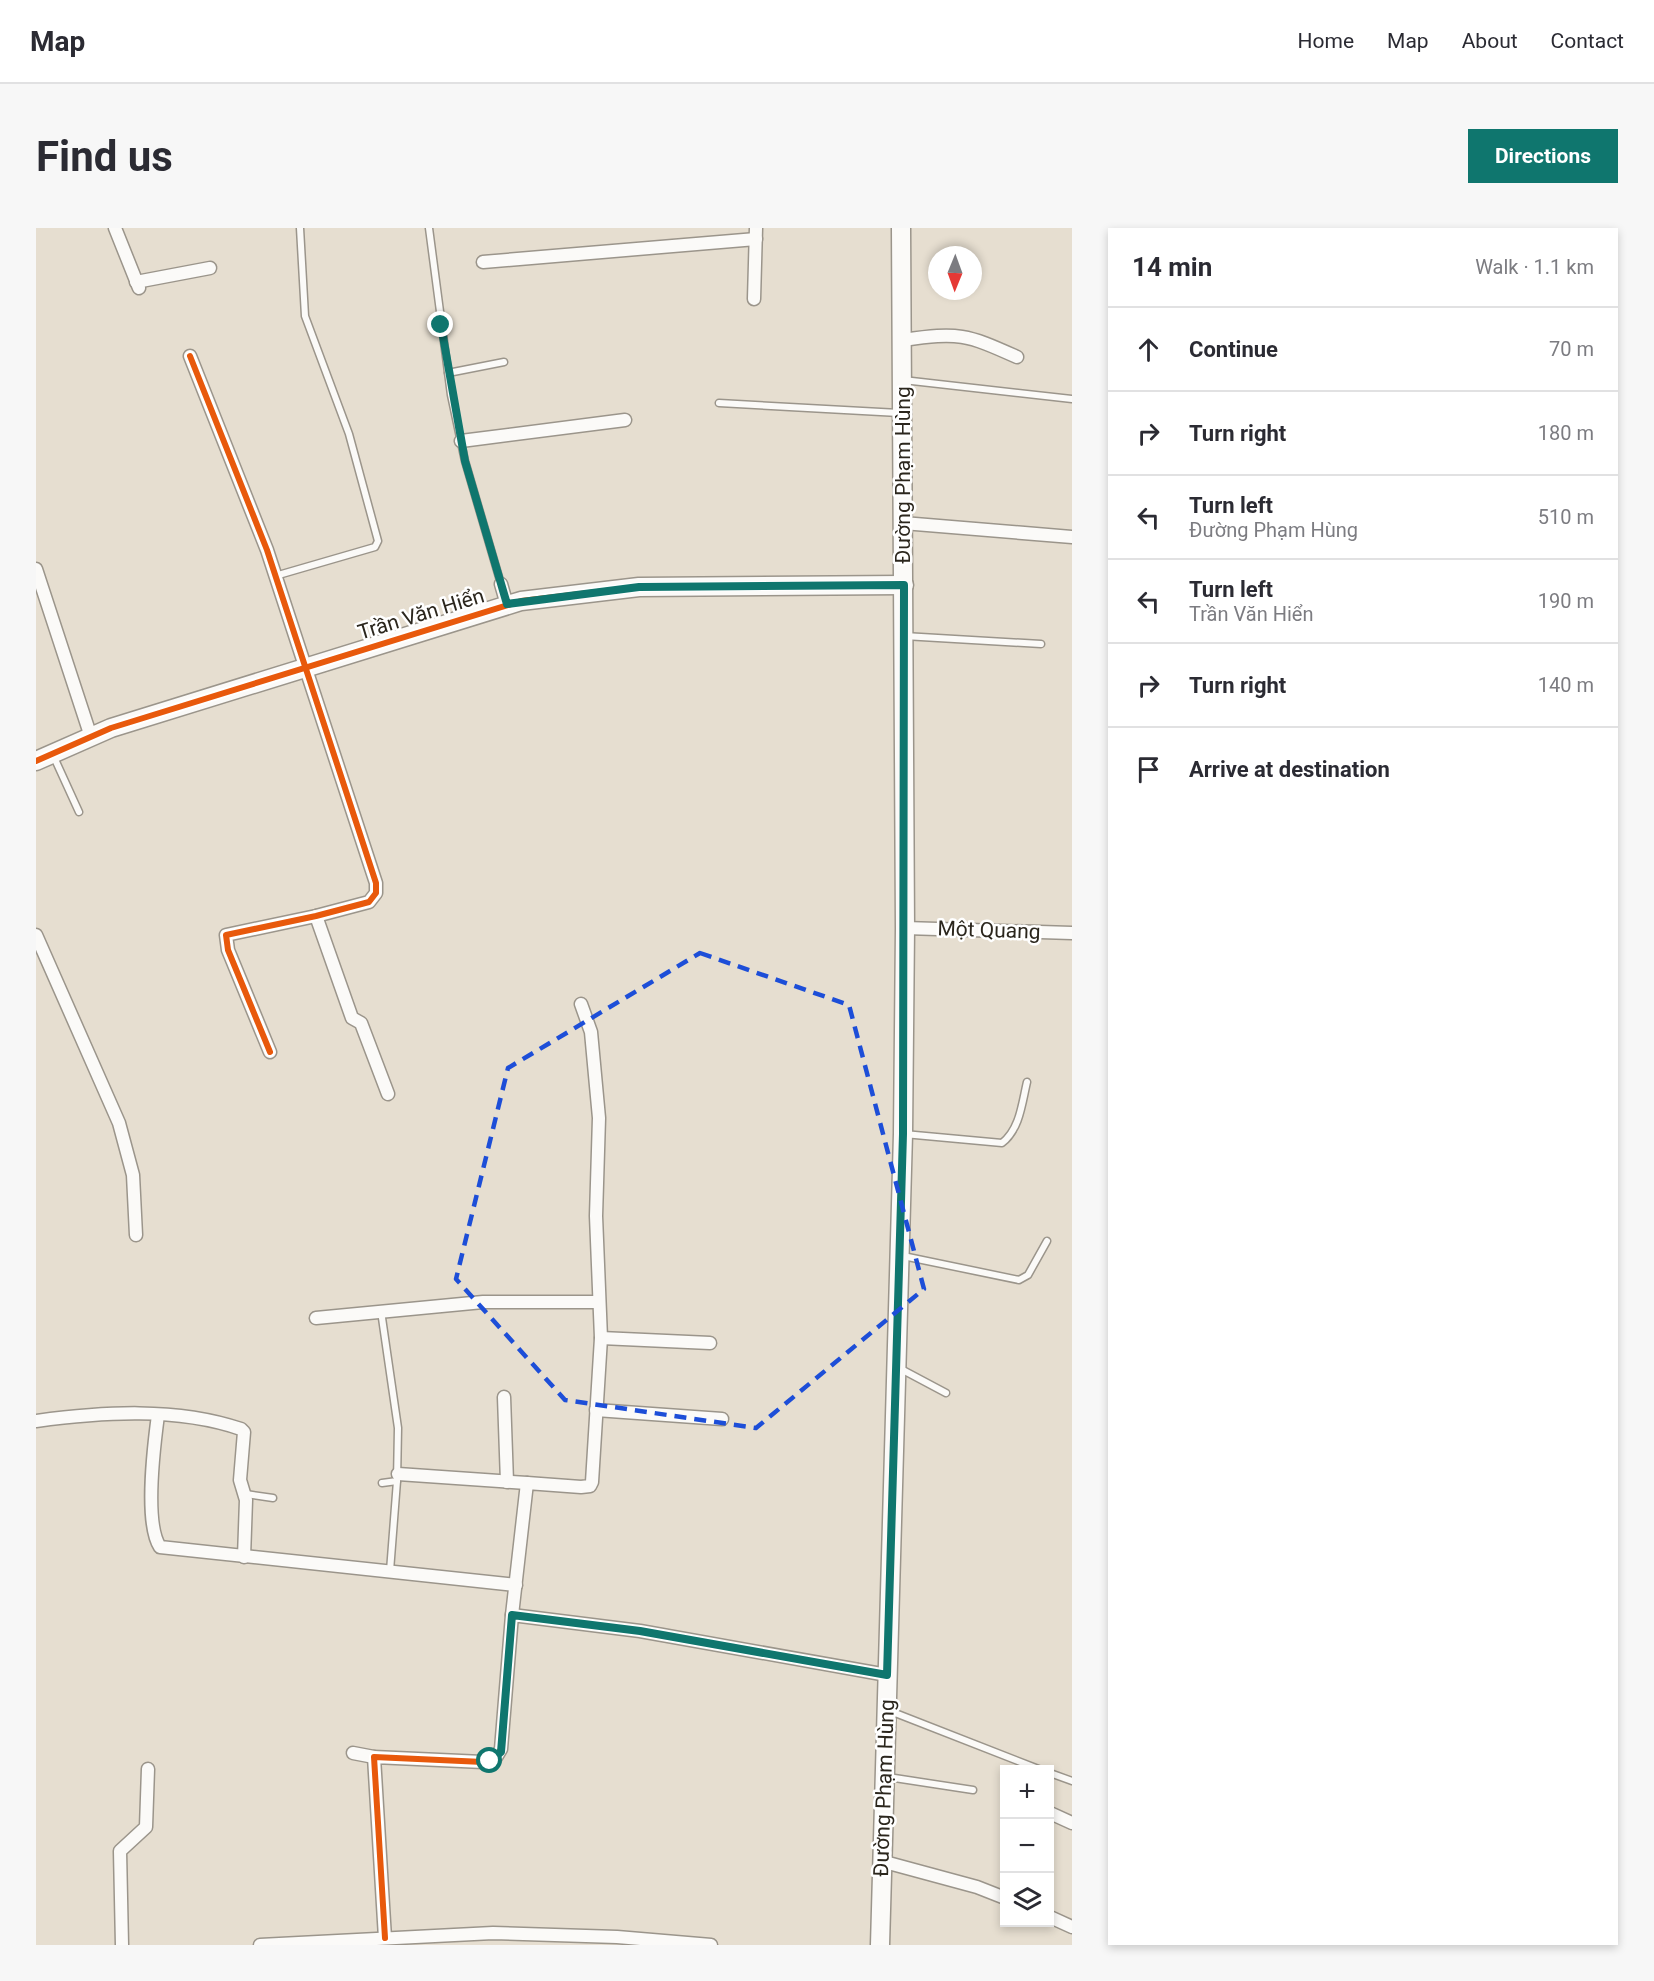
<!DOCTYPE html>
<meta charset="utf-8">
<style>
:root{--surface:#fff;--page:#f7f7f7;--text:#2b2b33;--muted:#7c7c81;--line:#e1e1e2;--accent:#0f766e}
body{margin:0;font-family:Roboto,sans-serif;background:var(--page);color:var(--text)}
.controls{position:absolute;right:18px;bottom:18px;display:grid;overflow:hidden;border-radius:0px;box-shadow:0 3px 9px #0003}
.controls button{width:54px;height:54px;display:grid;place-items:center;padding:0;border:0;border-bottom:2px solid var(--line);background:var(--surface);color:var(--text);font:30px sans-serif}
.compass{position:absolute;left:892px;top:18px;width:54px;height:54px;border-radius:50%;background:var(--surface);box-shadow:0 3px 9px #0003;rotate:181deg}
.stop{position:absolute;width:18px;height:18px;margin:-14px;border:4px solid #0f766e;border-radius:50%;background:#fff}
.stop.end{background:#0f766e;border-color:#fff;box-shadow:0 2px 6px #0008}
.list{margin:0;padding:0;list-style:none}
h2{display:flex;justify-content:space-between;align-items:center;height:78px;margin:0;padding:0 24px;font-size:26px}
h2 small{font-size:20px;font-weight:400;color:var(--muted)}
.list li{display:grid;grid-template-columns:39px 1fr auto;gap:18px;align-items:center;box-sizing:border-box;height:84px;padding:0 24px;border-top:2px solid var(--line)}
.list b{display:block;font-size:22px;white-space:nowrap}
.list p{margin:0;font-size:20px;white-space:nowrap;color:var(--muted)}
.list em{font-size:20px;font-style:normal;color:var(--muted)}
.icon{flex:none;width:33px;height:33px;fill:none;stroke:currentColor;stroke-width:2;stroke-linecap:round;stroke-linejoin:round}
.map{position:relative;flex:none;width:1036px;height:1717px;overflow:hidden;border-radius:0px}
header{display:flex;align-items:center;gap:36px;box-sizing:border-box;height:84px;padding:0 30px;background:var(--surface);border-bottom:2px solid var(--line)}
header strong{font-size:28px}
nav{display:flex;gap:33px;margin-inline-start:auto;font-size:21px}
.intro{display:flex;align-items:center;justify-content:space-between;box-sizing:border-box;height:144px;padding:0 36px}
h1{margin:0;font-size:42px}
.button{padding:15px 27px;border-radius:0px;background:var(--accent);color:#fff;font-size:21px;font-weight:700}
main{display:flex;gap:36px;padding:0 36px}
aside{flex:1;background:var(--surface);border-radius:0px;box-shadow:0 3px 9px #0003}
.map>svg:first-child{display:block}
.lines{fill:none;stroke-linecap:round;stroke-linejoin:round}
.lane-casing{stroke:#9b958b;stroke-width:9}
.street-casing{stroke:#9b958b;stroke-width:15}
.secondary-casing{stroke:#9b958b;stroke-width:21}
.lane{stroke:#fbfaf8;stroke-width:6}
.street{stroke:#fbfaf8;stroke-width:12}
.secondary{stroke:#fbfaf8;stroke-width:18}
.cycleway-casing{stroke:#fff;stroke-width:10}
.cycleway{stroke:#e8590c;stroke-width:6}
.route{stroke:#0f766e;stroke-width:8}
.marked{fill:none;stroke:#1d4ed8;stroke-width:4.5;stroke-dasharray:12 8;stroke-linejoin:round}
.labels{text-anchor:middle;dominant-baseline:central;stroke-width:5;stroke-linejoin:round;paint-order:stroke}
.street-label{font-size:21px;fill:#2b261d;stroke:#fff}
</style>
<header>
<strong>Map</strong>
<nav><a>Home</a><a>Map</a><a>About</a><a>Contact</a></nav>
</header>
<div class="intro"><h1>Find us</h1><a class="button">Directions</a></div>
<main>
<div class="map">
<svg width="1036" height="1717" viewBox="0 0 1036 1717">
<rect width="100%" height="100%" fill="#e6ded0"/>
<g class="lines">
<g class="lane-casing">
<g id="lane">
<path d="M393,0L415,167L429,233L465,356"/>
<path d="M412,145L468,134"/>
<path d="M867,152L1036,171"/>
<path d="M683,175L863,185"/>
<path d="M239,348L339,319L342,313L313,206L269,88L264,0"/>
<path d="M868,408L1005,416"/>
<path d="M17,527L43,584"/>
<path d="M868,906L966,915C984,901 986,875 991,854"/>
<path d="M867,1028L983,1052L992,1047L1011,1013"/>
<path d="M345,1083L362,1200L361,1253L346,1255"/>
<path d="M863,1140L910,1165"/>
<path d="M210,1266L237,1270"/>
<path d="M354,1343L361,1253"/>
<path d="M854,1483L1005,1542"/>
<path d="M1014,1545L1036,1553"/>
<path d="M852,1549L937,1562"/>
</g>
</g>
<g class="street-casing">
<g id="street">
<path d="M79,0L103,60"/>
<path d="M447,34L720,11"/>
<path d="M100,54L174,40"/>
<path d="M718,71L720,0"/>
<path d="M867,112C923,104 930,106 981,129"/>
<path d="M154,128L231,322L340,655V665L333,674L280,688L190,707L192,722L234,824"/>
<path d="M425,213L589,192"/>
<path d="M867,295L1036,309"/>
<path d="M0,341L55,509"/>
<path d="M465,356L471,377"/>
<path d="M280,688L316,790L325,795L352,866"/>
<path d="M869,700L1036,705"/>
<path d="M0,707L83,895L97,947L100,1007"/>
<path d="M280,1090L447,1074H563"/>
<path d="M565,1110L674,1115"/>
<path d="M468,1169L471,1254"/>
<path d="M560,1182L686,1191"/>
<path d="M122,1187C118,1217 108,1295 124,1319L480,1357"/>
<path d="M0,1193C67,1184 140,1179 205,1201L208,1204L204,1252L210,1272L208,1329"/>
<path d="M362,1246L491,1255"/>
<path d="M476,1387L491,1255L545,1259L554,1258L556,1254L565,1110L560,988L563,890L555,804L545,776"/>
<path d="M317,1525L338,1529"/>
<path d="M1014,1585L1036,1595"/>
<path d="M845,1633L941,1659L969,1670"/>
<path d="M1014,1689L1036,1699"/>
<path d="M349,1710L338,1529L447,1534L459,1531L465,1521L476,1387L604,1403L851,1447"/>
<path d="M86,1717L84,1623L110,1599L112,1541"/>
<path d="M224,1717L457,1705L581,1709L675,1717"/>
</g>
</g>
<g class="secondary-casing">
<g id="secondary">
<path d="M0,533L75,500L485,373L603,359L868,357"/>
<path d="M844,1717L867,906L869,700L865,0"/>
</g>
</g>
<use href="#lane" class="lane"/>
<use href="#street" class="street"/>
<use href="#secondary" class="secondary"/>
<g class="cycleway-casing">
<g id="cycleway">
<path d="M154,128L231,322L340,655V665L333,674L280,688L190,707L192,722L234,824"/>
<path d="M0,533L75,500L485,373L603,359L868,357"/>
<path d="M349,1710L338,1529L447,1534L459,1531L465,1521L476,1387L604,1403L851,1447"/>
</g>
</g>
<use href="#cycleway" class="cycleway"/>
</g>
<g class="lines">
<path class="route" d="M405,97L429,233L471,376L603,359L868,357L867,906L851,1447L604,1403L476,1387L465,1524L454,1533"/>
</g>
<path class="marked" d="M664,725L813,777L888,1061L720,1200L529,1172L420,1051L472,840Z"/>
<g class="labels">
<g class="street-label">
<text transform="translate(867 247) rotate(-90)">Đường Phạm Hùng</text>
<text transform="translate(385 386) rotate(-17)">Trần Văn Hiển</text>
<text transform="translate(953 702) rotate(2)">Một Quang</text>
<text transform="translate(848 1560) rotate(-88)">Đường Phạm Hùng</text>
</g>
</g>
</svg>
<div class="controls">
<button>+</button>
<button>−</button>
<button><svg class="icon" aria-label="layers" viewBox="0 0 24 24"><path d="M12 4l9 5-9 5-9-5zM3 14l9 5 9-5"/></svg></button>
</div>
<svg class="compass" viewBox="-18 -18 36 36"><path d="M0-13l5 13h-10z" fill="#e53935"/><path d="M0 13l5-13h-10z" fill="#7c7c81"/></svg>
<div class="stop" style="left:454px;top:1533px"></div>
<div class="stop end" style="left:405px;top:97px"></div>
</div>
<aside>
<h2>14 min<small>Walk · 1.1 km</small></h2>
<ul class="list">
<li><svg class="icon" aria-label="ahead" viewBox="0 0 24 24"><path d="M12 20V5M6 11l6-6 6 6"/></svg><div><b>Continue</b></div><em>70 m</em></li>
<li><svg class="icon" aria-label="right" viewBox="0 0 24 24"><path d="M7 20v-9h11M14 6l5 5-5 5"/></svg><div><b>Turn right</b></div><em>180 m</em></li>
<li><svg class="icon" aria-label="left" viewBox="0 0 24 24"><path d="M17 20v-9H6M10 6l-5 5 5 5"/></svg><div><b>Turn left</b><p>Đường Phạm Hùng</p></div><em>510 m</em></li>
<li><svg class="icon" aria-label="left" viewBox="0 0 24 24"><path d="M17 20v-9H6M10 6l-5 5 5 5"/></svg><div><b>Turn left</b><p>Trần Văn Hiển</p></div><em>190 m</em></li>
<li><svg class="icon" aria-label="right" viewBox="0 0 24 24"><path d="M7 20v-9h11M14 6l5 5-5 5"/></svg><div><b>Turn right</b></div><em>140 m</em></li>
<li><svg class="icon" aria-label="arrive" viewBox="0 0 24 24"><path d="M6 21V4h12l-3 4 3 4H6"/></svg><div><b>Arrive at destination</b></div></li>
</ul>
</aside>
</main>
